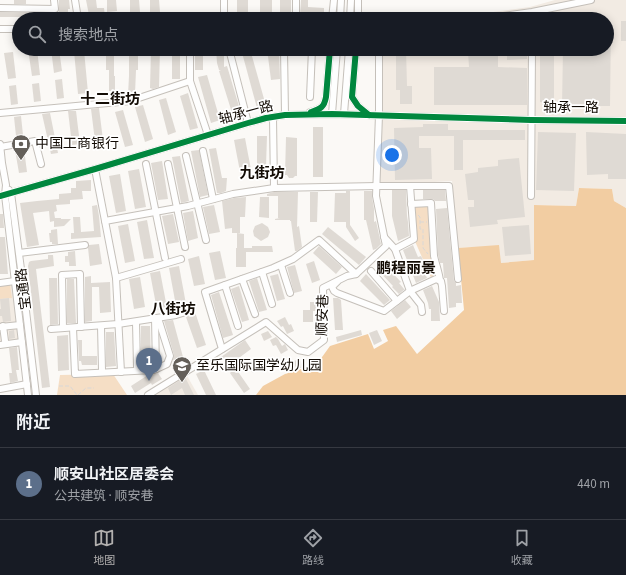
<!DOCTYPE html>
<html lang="zh">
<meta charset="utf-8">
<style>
:root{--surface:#171b24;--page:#20242c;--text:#f1f3f6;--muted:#9ea1a6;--line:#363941;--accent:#b2b0af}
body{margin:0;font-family:"Source Sans 3","Noto Sans SC",sans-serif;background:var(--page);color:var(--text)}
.you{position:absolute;left:392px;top:155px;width:14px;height:14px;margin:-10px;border:3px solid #fff;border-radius:50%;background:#1a73e8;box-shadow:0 0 0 6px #1a73e833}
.badge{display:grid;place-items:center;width:26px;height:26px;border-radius:50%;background:var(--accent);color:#fff;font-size:13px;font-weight:700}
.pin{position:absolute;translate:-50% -33px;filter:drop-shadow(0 1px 2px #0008)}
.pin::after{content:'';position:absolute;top:21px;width:14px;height:12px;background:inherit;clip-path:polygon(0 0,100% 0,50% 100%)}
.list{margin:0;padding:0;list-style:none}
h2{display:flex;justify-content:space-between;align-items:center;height:52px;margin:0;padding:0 16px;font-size:17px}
h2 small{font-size:13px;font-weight:400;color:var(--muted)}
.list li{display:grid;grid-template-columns:26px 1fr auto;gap:12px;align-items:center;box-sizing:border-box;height:72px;padding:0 16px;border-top:1px solid var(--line)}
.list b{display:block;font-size:15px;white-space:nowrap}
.list p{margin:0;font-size:13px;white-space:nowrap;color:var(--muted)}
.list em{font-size:13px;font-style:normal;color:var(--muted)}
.icon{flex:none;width:22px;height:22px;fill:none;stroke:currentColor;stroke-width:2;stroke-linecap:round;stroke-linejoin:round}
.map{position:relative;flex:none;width:626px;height:395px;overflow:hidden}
.search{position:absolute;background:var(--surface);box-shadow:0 2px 10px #0003;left:12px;right:12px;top:12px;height:44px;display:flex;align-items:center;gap:10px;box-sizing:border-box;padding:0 14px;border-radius:22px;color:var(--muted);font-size:15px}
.sheet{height:124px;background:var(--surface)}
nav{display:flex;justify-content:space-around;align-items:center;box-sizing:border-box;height:56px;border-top:1px solid var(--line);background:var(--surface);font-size:11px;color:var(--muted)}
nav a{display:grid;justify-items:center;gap:2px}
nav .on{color:var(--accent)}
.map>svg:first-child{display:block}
.built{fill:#f2ebe3}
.green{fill:#f5dec5}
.forest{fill:#f2cda2}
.building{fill:#dfdad4}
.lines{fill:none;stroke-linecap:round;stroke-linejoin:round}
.minor-casing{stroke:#c5c0ba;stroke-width:8}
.path{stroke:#d8d7d6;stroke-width:1;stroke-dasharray:4 2;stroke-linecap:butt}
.minor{stroke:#fefefe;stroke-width:6}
.cycleway-casing{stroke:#fff;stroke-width:8}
.cycleway{stroke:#00873e;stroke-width:6}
.labels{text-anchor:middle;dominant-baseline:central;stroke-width:3.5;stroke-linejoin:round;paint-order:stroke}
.street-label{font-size:14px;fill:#130c05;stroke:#fff}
.poi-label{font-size:14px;fill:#130c05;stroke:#fff;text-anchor:start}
.neighbourhood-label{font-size:15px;font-weight:bold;fill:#130c05;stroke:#fff}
</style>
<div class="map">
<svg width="626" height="395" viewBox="0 0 626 395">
<rect width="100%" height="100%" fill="#fbf9f6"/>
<g class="built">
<path d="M555,0H626V208L614,201L612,189L579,188L576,206L534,205V260L501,263L476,247L458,248L452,181L399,184L377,186L379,49H607V19H442L530,7Z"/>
<path d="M14,282L20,341L0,344V284Z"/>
<path d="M186,374L198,395H156V394Z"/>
</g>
<g class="green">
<path d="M431,203L440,281L432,280L414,239L411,204Z"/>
<path d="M10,284L12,298L0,299V285Z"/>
<path d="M113,374L127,395H57L60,375Z"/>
</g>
<path class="forest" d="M579,188L612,189L614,201L626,208V395H256L263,386L285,374L317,364L330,346L368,334L374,349L388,341L383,330L396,326L417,354L464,310L458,248L499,245L501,263L534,260V205L576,206Z"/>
<g class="building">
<rect x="14" y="0" width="12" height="4"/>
<path d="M59,0H69L70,9H68V17H0V12L59,13Z"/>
<path d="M86,0H96L97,8H104L105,17H92L89,15Z"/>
<path d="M107,0H116L117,11L107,12Z"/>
<path d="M130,0H139L140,12H130Z"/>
<path d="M150,0H159L160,12L150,13Z"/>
<rect x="237" y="0" width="11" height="14"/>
<rect x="260" y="0" width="12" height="14"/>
<rect x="280" y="0" width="11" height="17"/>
<path d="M301,0H308V7L324,8V17L300,16Z"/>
<rect x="621" y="21" width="5" height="20"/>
<path d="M607,24H611L610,106H562L563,49H607Z"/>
<path d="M28,49H37L40,75L32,76Z"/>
<path d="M51,49H59L62,71L54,73Z"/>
<path d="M106,49H114V76H115V91H109V70H106Z"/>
<path d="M129,49H138V70H136L135,94L133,95H128L129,76Z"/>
<path d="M151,49H160L159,87L153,89L150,88Z"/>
<rect x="172" y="49" width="8" height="30"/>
<rect x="195" y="49" width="8" height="21"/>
<path d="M216,49H224V67L227,66L241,113L233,116L219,71L221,70H219L217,63Z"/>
<path d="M241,49H250L266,106L257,108Z"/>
<path d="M267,49H279L280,79L271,80Z"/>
<path d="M396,49H406L407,86H412V104H400V90H396Z"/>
<path d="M523,49H527V59L507,60V53H523Z"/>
<path d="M540,49H554V103L540,102Z"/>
<path d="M84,50L88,93L78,94L74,51Z"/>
<path d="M13,52L16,78L8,79L4,53Z"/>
<path d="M468,52H498V67L527,68V105H434V67H469Z"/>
<path d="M207,75L220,120L211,123L198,77Z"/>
<path d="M62,79L64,98L57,99L55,80Z"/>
<path d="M39,83L41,101L34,102L32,84Z"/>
<path d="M16,85L18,104L11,105L9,86Z"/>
<path d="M188,93L198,128L190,130L180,96Z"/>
<path d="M166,98L176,132L168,135L159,100Z"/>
<path d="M143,105L153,139L145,142L135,107Z"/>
<path d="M99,108L103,140L95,141L91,109Z"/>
<path d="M123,110L133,145L125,147L115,112Z"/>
<path d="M68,111H76L80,144L72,145Z"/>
<path d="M50,113L58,153L51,154L42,114Z"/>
<path d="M21,116L23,135L16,136L14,117Z"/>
<path d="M423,124H448V130H525V140H463V170H454V136H419V148H431L432,179L395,180L394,128L423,127Z"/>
<rect x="313" y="127" width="10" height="50"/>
<path d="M538,132L576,133L574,191L536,190Z"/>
<path d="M586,132L626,134V179H608V174L587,175Z"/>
<path d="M257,136H267L266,166H257Z"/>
<path d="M286,137L297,138V176H295L293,178H289L287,175H285Z"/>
<path d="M245,138L252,175L241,177L234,140Z"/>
<path d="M216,148L222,178H227L226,191L221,193H217L209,149Z"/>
<path d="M24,149L27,172L19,173L15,150Z"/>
<path d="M199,150L208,195L200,197L191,151Z"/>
<path d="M180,156L189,201L181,203L172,157Z"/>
<path d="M519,158L525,217L497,220L498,224L470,227L468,207H474V200H468L465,174L478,172V168L498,166V160Z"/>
<path d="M162,161L168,199L158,200L151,163Z"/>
<path d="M139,169L146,207L135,209L128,171Z"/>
<path d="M120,174L126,211L116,213L109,176Z"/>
<path d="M91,180V191H82L83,199L70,200V204L56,205L57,211L54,212L55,218H61V219H71L64,226L54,227V221L50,222L49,211L33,213L39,245L27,247L20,203L37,201L59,199V194L71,193V188H76V181Z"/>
<path d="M392,190H406L407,216L408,222L409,236L398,241L392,216Z"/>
<path d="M423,190H445L446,201H435L433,199H423Z"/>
<path d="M346,191H350V225L359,238L355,241L346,227V222H334L335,193H346Z"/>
<path d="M364,191H372V197L374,209V222L376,221L381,244L376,249L373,250L366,220H364Z"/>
<path d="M274,192H298L297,227L299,226L302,247L297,251H295L291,221H290V220H275V219L280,218H278V196H267V194Z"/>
<path d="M310,192H318L317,222H310Z"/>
<path d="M246,197L245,217H240V233H232V228L225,229L222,201L234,198Z"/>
<path d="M260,197H269V218L259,217Z"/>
<path d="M97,205L99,216L101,237L71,239V233H74L73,217H80L81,232L94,231L92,206Z"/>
<path d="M214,205L220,232L209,234L203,207Z"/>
<path d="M447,208L454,281L456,283V286L461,285L462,303H456V307L449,308L447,278H444L443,263H440L438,255L436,209Z"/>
<path d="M193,211L198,238L188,241L183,213Z"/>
<path d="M0,214H3L4,228H0Z"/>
<path d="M173,214L179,242L168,244L162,216Z"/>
<path d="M147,220L154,258L144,259L137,222Z"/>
<path d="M262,223L268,227L270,232L268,237L261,241L254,236L253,231L255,226Z"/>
<path d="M128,224L135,261L125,263L118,226Z"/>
<path d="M529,225L531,254L505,256L502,227Z"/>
<path d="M328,227L366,257L359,265L322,234Z"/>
<path d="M57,229L58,244H52V242H50L49,233H51V230Z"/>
<path d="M237,233L244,234V248H252V246H272L273,252H246V267H236V248H237Z"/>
<path d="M0,237H5L8,274H0Z"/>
<path d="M99,244L102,264L90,266L88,248L89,245Z"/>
<path d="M413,245L418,257L421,256L425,264L421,265L427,278L416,283L403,250Z"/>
<path d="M319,246L342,267L336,274L313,253Z"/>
<path d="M75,251L76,266H69V262H65V256H68V252Z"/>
<path d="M220,251L226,278L215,280L209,253Z"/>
<path d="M48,255H53L54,266L36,269L50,387L42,388L28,266L29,262L31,261L48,259Z"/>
<path d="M199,256L205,284L194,286L188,259Z"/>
<path d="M314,261L320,280L312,283L306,264Z"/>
<path d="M382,262L401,282L399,283L404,289H405L399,294L392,287L393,286L376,268Z"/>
<path d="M295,265L302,291L294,293L287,267Z"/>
<path d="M179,266L186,304L176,306L169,268Z"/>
<path d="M160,271L167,308L157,310L150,273Z"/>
<path d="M278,274L285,299L277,301L270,276Z"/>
<path d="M366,274L390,300L384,305L360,281Z"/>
<path d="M91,276V283L110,282L111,312L100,313L99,287H92V321L85,322V277Z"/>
<path d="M140,277L145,307L134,309L129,279Z"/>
<path d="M49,278H57L58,324L50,325Z"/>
<path d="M257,278L267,310L259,312L249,281Z"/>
<path d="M67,279H74L76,323H67Z"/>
<path d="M239,286L249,320L242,322L231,289Z"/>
<path d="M432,286L439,302L440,321H431V309H429L428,303L423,290Z"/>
<path d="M219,292L233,335L223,338L211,295Z"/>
<path d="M9,298L11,321L3,322L2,316H0V309H1L0,299Z"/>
<path d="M333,298H338L341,300L343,330H335Z"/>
<path d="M405,300L411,307L397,319L391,311Z"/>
<path d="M310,302H319V311H313V322H303V310H310Z"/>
<path d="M195,312L206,345L197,348L186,317L190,314Z"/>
<path d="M285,317L289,325L291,324L294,331L287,334L283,326L281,327L277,321Z"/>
<path d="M173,320L183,357L173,360L174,355L164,321Z"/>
<path d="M141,326H150L151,366H141Z"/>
<path d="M14,330L15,338L9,339V331Z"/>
<path d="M361,330L362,335L337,342L336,337Z"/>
<path d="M377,330L382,341L374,345L369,333Z"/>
<path d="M268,331L272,337L264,341L261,334Z"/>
<path d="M106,332H114L116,366L106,367Z"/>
<path d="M68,335L69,370L58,371L57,336Z"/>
<path d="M276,337L278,339L282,346L285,344L288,350L281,354L276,345L273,346L270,340Z"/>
<path d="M78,340H82V356H97V365H82L81,361H79Z"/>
<path d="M245,340L251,349L232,363L250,389L244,393L230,373L232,371L221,357Z"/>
<path d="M17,347L19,370H16L18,381L10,383L9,373H12L9,348Z"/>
<path d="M253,359L260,367L253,373L246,365Z"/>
<path d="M300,359L303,367L293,371L291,362Z"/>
<path d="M204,370L216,395H206L196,374Z"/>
<path d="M158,373L162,379L152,385L151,383L135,393L131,386L148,375L155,374Z"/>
<path d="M185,377L194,395H185L182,388L171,395L168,388Z"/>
</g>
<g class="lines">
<g class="minor-casing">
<g id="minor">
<path d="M75,0L78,19"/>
<path d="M0,8L55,9L54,0"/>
<path d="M224,19V0"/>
<path d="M296,19V0"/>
<path d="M332,19L334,0"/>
<path d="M340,19L341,0"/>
<path d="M350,19L351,0"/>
<path d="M358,19V0"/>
<path d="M482,19L532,12L591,0"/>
<path d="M0,29H19"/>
<path d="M229,49L248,123"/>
<path d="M284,49L285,115"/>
<path d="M356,49L352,97L358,106L369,115"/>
<path d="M190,81L208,135"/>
<path d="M310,97L312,49"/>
<path d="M310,112C320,109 324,108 326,97L330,49"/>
<path d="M0,113L130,101L190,81V49"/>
<path d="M332,114L337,49"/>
<path d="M344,114L349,49"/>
<path d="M273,117L274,188"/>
<path d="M0,144L2,163L6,185L5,195L28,395"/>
<path d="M0,147L35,141L41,164"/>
<path d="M203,151L213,199"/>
<path d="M186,156L206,240"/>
<path d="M146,164L165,258"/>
<path d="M168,164L185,247"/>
<path d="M95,169L116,278L121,372"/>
<path d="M9,190L11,193L21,269L36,395"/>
<path d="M0,196L95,169L248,123L266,118L285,115L332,114L531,120L626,121"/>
<path d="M531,196L532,49"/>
<path d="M411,204L431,203L434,256C436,265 439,272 440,281"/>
<path d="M105,221L188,206L233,194L274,188L377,186H449L458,279"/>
<path d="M384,237L395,249L414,239L410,186"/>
<path d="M395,249L410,291L421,305L422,312"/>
<path d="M19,253L85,245"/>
<path d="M281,265L290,293"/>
<path d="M371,271L397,301"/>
<path d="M262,272L272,304"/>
<path d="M116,278L181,259"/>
<path d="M242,279L255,314"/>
<path d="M337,282L332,287L334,291L337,293L384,311L410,291L436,279L441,281L442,286L444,311"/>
<path d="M0,283L15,281"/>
<path d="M225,285L238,326"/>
<path d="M155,318L156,369"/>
<path d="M136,322L137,367"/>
<path d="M3,326L5,341"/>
<path d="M101,326L102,370"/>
<path d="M0,327L20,325"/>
<path d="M63,328L62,275L80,274L81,327"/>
<path d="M73,328L75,374L154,370L167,364L170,356L158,318"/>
<path d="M51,329L118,324L176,315L186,312"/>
<path d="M0,345L22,342"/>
<path d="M222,349L205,292L273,268L293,259L319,240L356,274"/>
<path d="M0,389L27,384"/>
<path d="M148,395L266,322L298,350L308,352L324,340L323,288L347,276L356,274L386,246L376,196L379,115V49"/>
</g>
</g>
<g class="path">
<path d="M418,215L420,217V229H423V248L428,254"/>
<path d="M420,222H427"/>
<path d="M59,386H70L77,395"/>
<path d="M78,395L86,388H94"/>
</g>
<use href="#minor" class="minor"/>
<g class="cycleway-casing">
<g id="cycleway">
<path d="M356,49L352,97L358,106L369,115"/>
<path d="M311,112C320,109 324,108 326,97L330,49"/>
<path d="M0,196L95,169L248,123L266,118L285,115L332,114L531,120L626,121"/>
</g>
</g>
<use href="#cycleway" class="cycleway"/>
</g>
<defs>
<g id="bank-pin" transform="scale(1)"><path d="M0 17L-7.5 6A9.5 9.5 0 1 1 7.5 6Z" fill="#645f59" stroke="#fff"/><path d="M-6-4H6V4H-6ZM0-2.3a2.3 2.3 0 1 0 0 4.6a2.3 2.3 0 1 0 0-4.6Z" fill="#fff"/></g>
<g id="school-pin" transform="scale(1)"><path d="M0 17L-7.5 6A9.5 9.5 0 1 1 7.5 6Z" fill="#645f59" stroke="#fff"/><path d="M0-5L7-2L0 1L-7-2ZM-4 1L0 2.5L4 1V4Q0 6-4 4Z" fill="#fff"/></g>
</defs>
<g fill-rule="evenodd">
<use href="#bank-pin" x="21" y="144"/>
<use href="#school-pin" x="182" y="366"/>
</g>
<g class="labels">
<g class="street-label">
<text x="571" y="108">轴承一路</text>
<text transform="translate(246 113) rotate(-15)">轴承一路</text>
<text transform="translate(24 289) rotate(-97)">宝通路</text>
<text transform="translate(323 315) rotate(-88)">顺安巷</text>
</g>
<g class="poi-label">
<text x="35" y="144">中国工商银行</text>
<text x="196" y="366">至乐国际国学幼儿园</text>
</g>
<g class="neighbourhood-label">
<text x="110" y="99">十二街坊</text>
<text x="262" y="173">九街坊</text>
<text x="406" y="268">鹏程丽景</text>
<text x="173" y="309">八街坊</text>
</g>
</g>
</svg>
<div class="you"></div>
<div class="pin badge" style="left:149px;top:381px;background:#5c6f8a">1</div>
<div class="search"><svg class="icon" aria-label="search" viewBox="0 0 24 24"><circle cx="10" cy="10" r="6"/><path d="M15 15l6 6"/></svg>搜索地点</div>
</div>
<section class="sheet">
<h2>附近<small></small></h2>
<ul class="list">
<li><span class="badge" style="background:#5c6f8a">1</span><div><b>顺安山社区居委会</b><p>公共建筑 · 顺安巷</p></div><em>440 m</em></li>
</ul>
</section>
<nav>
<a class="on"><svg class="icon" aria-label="map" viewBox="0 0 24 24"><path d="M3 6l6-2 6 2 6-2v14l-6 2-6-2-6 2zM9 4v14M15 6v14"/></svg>地图</a>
<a><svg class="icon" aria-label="directions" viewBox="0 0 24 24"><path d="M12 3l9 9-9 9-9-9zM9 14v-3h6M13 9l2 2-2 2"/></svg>路线</a>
<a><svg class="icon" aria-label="saved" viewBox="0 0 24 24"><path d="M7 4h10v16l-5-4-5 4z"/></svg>收藏</a>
</nav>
